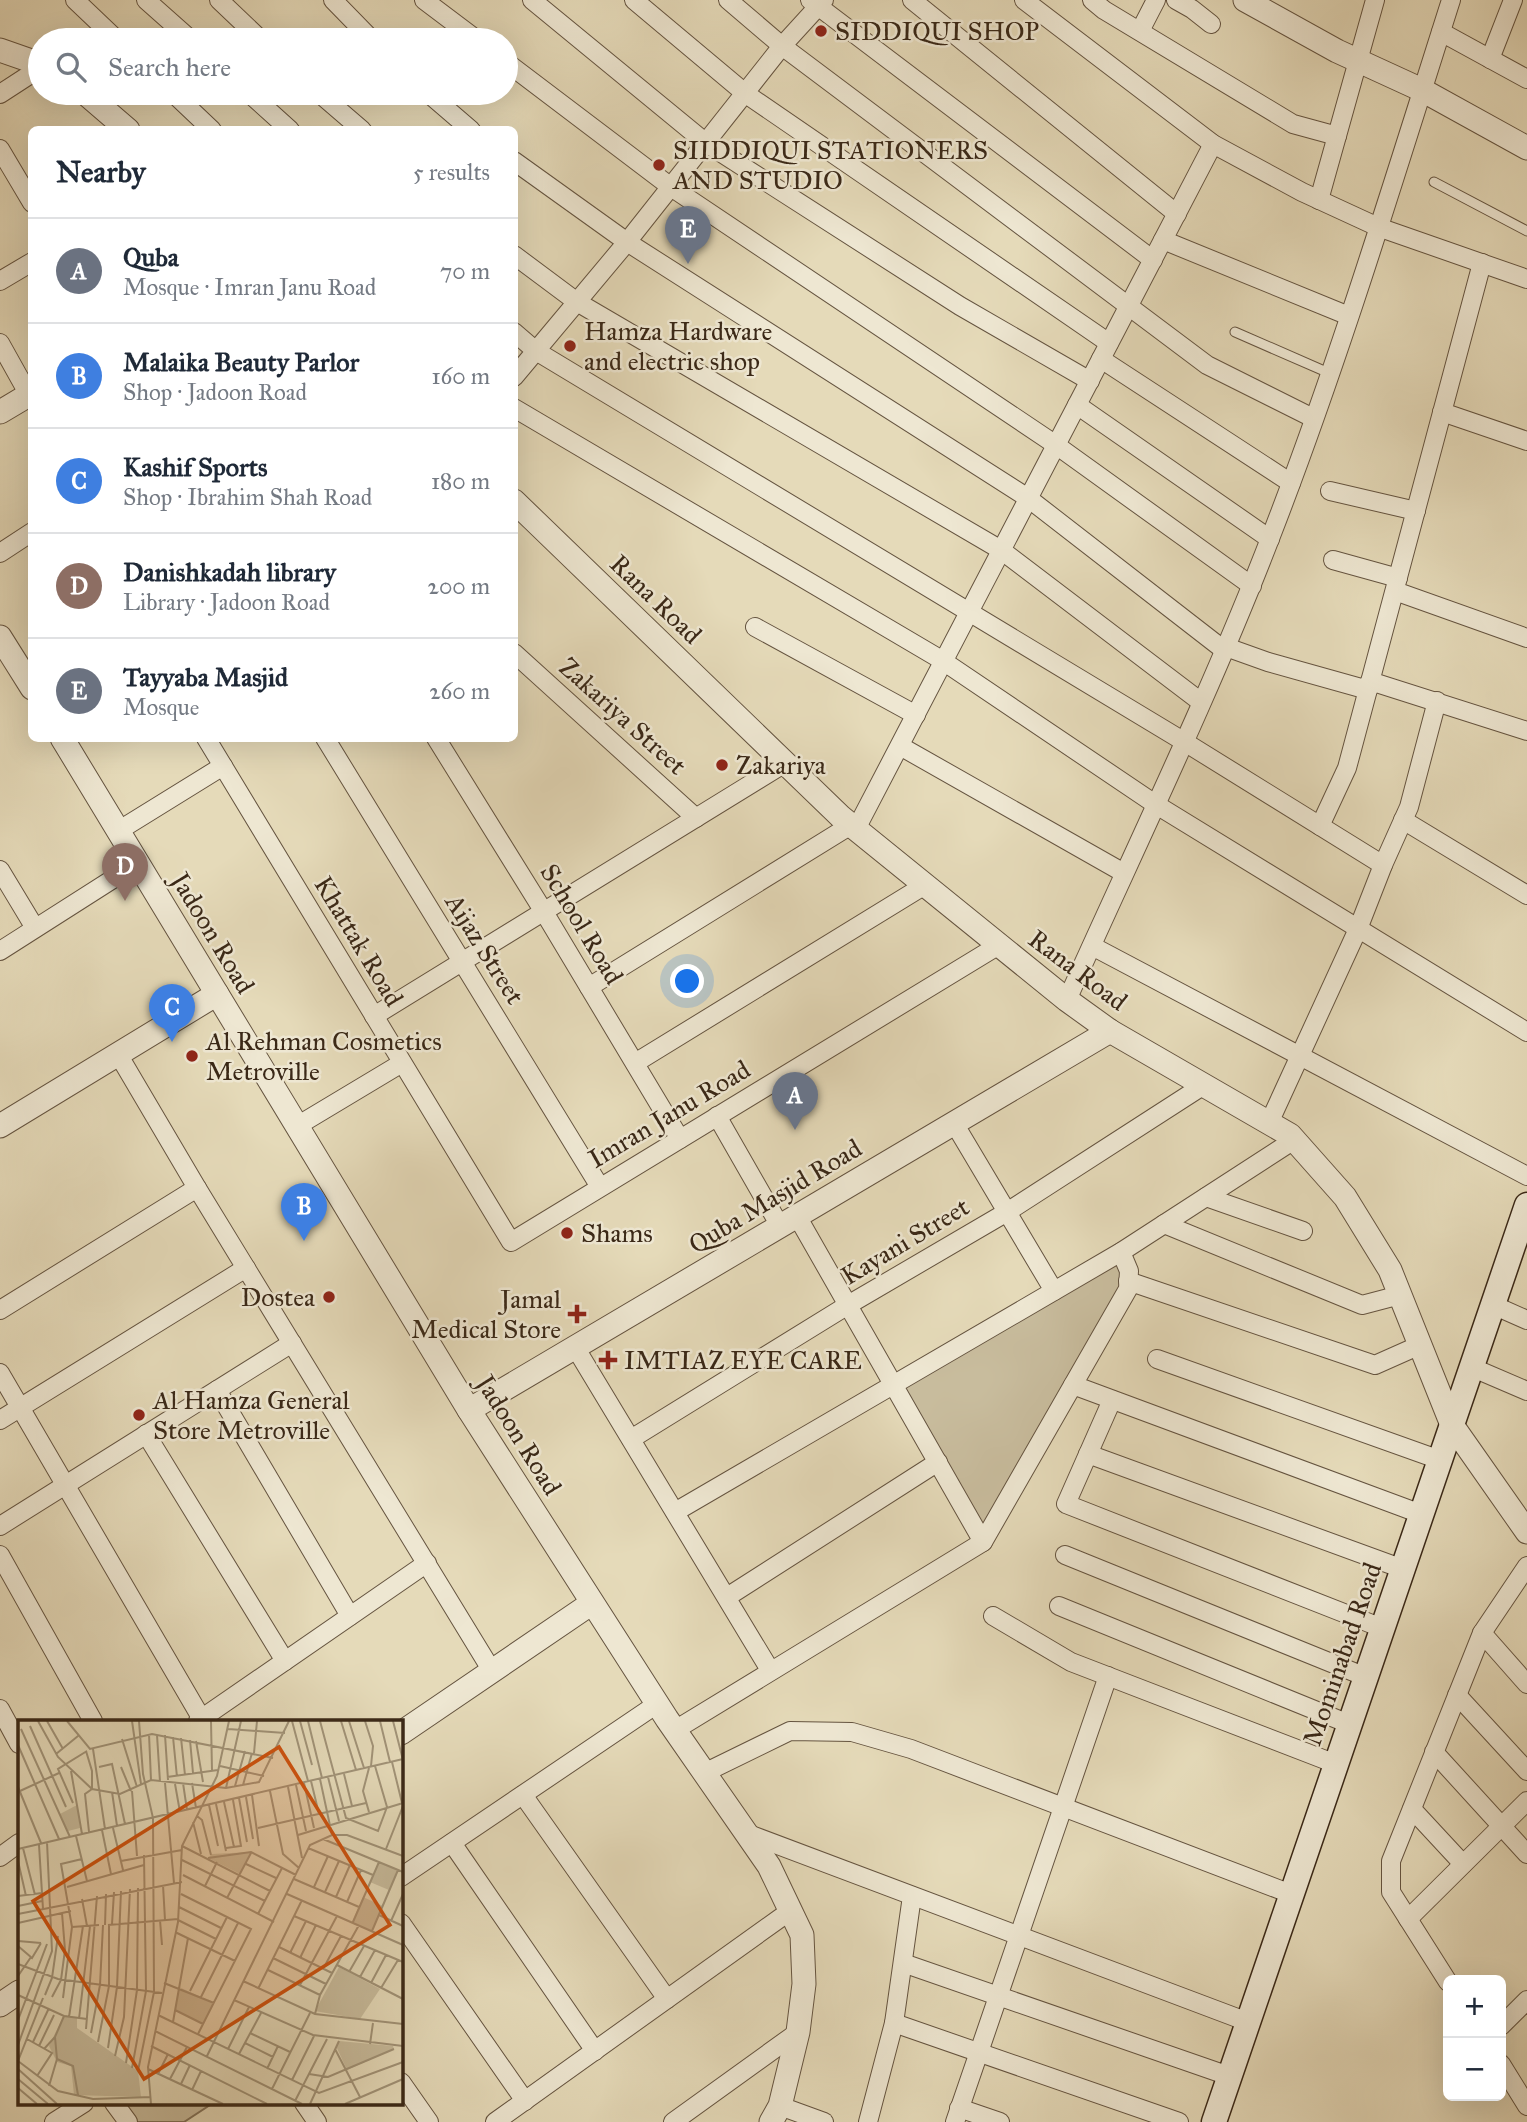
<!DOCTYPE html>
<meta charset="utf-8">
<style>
:root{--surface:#fff;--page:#f2f2f3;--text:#1f2937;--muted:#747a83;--line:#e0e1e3;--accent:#b45309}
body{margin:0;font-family:"IM FELL Great Primer",serif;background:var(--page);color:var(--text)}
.controls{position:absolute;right:21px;bottom:21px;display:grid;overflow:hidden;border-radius:10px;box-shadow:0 7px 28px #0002}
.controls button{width:63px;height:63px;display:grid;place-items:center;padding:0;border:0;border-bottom:2px solid var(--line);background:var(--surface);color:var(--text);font:35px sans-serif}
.you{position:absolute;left:688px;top:982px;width:24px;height:24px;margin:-18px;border:5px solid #fff;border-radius:50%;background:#1a73e8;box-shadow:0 0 0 10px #1a73e833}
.badge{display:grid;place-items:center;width:46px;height:46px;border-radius:50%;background:var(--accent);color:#fff;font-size:23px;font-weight:700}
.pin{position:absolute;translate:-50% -58px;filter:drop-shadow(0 2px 4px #0008)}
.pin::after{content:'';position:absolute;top:37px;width:24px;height:21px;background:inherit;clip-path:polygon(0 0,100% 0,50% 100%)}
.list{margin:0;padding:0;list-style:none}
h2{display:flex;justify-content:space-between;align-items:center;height:91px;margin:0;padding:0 28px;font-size:30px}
h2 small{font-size:23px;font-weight:400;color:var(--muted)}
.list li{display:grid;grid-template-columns:46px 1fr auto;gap:21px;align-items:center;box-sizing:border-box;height:105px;padding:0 28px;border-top:2px solid var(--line)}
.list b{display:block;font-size:26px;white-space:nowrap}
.list p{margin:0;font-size:23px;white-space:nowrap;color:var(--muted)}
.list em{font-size:23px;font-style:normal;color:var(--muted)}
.icon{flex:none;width:38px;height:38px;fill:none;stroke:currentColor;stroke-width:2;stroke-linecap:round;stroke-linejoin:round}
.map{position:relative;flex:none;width:1527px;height:2122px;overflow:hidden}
.search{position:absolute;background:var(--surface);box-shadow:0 7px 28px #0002;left:28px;top:28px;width:490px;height:77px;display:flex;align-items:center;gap:18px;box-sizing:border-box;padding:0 24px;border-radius:38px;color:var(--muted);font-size:26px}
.panel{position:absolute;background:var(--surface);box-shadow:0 7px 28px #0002;left:28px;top:126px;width:490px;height:616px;border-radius:10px}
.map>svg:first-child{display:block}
.green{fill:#c8bc9d;stroke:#81725a;stroke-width:2}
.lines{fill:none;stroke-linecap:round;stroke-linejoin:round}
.service-casing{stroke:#655440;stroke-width:11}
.minor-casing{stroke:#655440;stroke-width:20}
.tertiary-casing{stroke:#655440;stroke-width:25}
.secondary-casing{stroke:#3a2817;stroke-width:27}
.service{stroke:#eee7d2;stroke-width:9}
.minor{stroke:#eee7d2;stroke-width:18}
.tertiary{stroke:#eee7d2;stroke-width:23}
.secondary{stroke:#eee7d2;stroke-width:24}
.poi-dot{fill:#8f2418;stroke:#eee7d2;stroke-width:2.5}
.labels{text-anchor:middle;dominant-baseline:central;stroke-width:5;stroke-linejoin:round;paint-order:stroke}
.poi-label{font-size:26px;fill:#3a2817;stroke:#eee7d2;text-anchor:start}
.street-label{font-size:26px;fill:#3a2817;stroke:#eee7d2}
.inset-road{fill:none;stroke:#a19378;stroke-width:2}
.view{fill:#ce520e;fill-opacity:0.15;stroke:#ce520e;stroke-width:3.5}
.inset-edge{fill:none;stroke:#3a2817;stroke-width:3.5}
</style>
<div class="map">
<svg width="1527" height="2122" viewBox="0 0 1527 2122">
<rect width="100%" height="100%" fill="#e5dab9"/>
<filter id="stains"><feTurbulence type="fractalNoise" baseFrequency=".00286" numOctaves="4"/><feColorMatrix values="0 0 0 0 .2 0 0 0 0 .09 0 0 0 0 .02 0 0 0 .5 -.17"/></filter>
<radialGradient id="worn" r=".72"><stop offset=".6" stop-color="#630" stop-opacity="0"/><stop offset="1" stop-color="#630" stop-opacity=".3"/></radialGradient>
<g class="green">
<path d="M1121,1252L1129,1271L983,1542L894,1386Z"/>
<path d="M115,2103H213L184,2122H129Z"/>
</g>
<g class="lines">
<g class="service-casing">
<g id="service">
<path d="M1434,182L1527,231"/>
<path d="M1235,332L1329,373"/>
</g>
</g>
<g class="minor-casing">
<g id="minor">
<path d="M75,0L117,40"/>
<path d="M146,0L191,40"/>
<path d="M219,0L261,40"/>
<path d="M333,0L372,40"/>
<path d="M424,0L477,40"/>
<path d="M532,0L706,143L960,306L1090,381"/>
<path d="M634,0L746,94L1109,343"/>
<path d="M728,0L782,46L1207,365L1313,418"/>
<path d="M810,0L1153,260"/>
<path d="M912,0L1177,214"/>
<path d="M1024,0L1213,144L1302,192L1378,227L1527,279"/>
<path d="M1092,0L1104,10L1293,124L1337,136"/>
<path d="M1176,0L1192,9L1211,24"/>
<path d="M1140,31L1156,0"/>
<path d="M1441,32L1527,79"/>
<path d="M1490,59L1513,0"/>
<path d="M506,62L671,187L1056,445L1252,586"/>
<path d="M173,93L212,130"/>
<path d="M249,93L290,130"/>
<path d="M319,93L362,130"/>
<path d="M428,93L471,130"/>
<path d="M0,94L40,68"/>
<path d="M0,149L32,203"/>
<path d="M514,161L627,242L1028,498L1224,650"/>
<path d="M1319,200L1375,0"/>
<path d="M1163,240L1349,316"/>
<path d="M514,255L577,302L1001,550L1201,702"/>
<path d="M0,281L32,262"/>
<path d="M514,332L536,351L1183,741L1383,865"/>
<path d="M0,343L29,395"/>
<path d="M1101,359L1291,483"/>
<path d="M514,377L627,242L782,46L824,0"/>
<path d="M1077,405L1270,539"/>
<path d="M514,408L940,659L1155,804L1527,1032"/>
<path d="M1442,412L1527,441"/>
<path d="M1330,491L1416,511"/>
<path d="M0,553L32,532"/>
<path d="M1333,560L1398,578"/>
<path d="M1395,591L1527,638"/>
<path d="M755,627L916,715"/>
<path d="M1226,647L1268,662L1368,690"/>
<path d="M514,653L696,818"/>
<path d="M1370,681L1527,731"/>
<path d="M206,738L511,1242L999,945"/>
<path d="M325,738L600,1187"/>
<path d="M436,738L544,912L680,1139"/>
<path d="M900,746L1124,873"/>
<path d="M1403,820L1527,895"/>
<path d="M1320,826L1347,768L1482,263"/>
<path d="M856,829L1213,144"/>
<path d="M118,831L223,766"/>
<path d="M0,870L35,928"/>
<path d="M1092,946L1527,1176"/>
<path d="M0,951L138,863"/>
<path d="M589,987L851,825"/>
<path d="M1067,1000C1136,846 1210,694 1271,536C1339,361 1394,179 1451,0"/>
<path d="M374,1016L785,763"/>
<path d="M118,1054L197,1188L492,1671"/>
<path d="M635,1063L925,885"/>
<path d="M717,1116L780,1226"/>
<path d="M954,1123L1054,1291"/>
<path d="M1269,1123L1358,929L1383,865L1409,807L1437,701"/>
<path d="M297,1126L402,1063"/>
<path d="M1206,1197L1303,1231"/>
<path d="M797,1216L983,1542"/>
<path d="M1164,1224L1362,1305L1400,1295"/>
<path d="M1128,1281L1375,1365L1420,1345"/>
<path d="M1493,1305L1527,1320"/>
<path d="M0,1310L197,1188"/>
<path d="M575,1347L770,1670"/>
<path d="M1157,1359L1440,1460"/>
<path d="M1471,1367L1527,1391"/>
<path d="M0,1373L203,1721"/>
<path d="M1073,1385L1421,1514"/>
<path d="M217,1390L350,1616"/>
<path d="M1112,1400L1066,1504L1382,1628"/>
<path d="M0,1420L246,1268"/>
<path d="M146,1434L285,1661"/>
<path d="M631,1439L848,1305L1007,1212L1204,1085"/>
<path d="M1088,1454L1403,1569"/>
<path d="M675,1512L1121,1252L1294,1140"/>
<path d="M0,1526L292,1343"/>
<path d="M0,1555L93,1721"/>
<path d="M1065,1555L1366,1677"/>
<path d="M727,1597L938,1462"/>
<path d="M1059,1606L1349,1724"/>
<path d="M993,1616L1071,1662L1336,1764"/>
<path d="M1482,1633L1527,1684"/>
<path d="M1457,1695L1527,1771"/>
<path d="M0,1709L19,1744"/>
<path d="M198,1721L427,1563"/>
<path d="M675,1730L983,1542L1128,1289L1129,1271L1121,1252"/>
<path d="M1434,1752L1527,1854"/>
<path d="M704,1773L790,1731L852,1732L911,1749L1291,1894"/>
<path d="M523,1795L667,1999"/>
<path d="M1412,1809L1463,1864"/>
<path d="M746,1833L1248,2022"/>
<path d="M452,1843L595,2051"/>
<path d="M0,1857L19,1843"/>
<path d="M401,1877L657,1704"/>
<path d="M1408,1919L1527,1801"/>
<path d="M401,1923L525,2101"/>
<path d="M903,1963L1229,2076"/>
<path d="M1448,1982L1391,1892V1861L1482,1633L1527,1566"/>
<path d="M894,2023L1179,2122"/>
<path d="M1501,2026L1527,2000"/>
<path d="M1501,2064L1527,2106"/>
<path d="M401,2082L429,2122"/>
<path d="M114,2103L128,2122"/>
<path d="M304,2103L317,2122"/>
<path d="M780,2106L824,2122"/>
<path d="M959,2108L1000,2122"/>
<path d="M54,2122L84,2103"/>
<path d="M495,2122L790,1911"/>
<path d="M673,2122L798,2032"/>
<path d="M868,2122L894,2023L912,1896"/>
<path d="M955,2122L1108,1676"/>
</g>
</g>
<g class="tertiary-casing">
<g id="tertiary">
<path d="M1245,0L1337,51L1422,90L1527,148"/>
<path d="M0,50L40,64"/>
<path d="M85,93L128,130"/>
<path d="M0,412L32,393"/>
<path d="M514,501L841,817L1067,1000L1110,1031L1290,1135L1345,1197L1390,1270L1452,1425L1527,1532"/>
<path d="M0,637L32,688"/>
<path d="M62,738L469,1410L667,1719L769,1866L802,1935L804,1984L798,2032L780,2106L771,2122"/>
<path d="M0,1126L217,994"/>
<path d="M469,1410L1110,1031"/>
<path d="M401,1733L592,1603"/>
<path d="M0,2005L19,1992"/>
</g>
</g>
<g class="secondary-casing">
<path id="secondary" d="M1214,2122L1527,1205"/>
</g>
<use href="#service" class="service"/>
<use href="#minor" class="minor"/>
<use href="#tertiary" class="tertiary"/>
<use href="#secondary" class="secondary"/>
</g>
<g class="poi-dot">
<circle cx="821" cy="31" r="7"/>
<circle cx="659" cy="165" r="7"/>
<circle cx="570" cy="346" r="7"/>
<circle cx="722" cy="765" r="7"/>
<circle cx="192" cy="1056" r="7"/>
<circle cx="567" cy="1233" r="7"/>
<circle cx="329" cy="1297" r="7"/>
<path d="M573.5 1303.5h7v7h7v7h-7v7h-7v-7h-7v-7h7z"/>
<path d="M604.5 1349.5h7v7h7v7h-7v7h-7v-7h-7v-7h7z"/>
<circle cx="139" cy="1415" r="7"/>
</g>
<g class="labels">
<g class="poi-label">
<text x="835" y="31">SIDDIQUI SHOP</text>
<text x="673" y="150">SIIDDIQUI STATIONERS<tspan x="673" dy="30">AND STUDIO</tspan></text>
<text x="584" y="331">Hamza Hardware<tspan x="584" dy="30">and electric shop</tspan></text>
<text x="736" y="765">Zakariya</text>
<text x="206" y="1041">Al Rehman Cosmetics<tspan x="206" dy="30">Metroville</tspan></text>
<text x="581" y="1233">Shams</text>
<text x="315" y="1297" text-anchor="end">Dostea</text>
<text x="561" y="1299" text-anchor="end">Jamal<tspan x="561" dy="30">Medical Store</tspan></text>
<text x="624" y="1360">IMTIAZ EYE CARE</text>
<text x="153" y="1400">Al Hamza General<tspan x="153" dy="30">Store Metroville</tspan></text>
</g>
<g class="street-label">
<text transform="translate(656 599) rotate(44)">Rana Road</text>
<text transform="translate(623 716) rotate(42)">Zakariya Street</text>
<text transform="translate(582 924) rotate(59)">School Road</text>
<text transform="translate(213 933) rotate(59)">Jadoon Road</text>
<text transform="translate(359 941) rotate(59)">Khattak Road</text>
<text transform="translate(485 949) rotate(58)">Aijaz Street</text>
<text transform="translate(1078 970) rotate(37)">Rana Road</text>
<text transform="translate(669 1114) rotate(-31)">Imran Janu Road</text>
<text transform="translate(775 1196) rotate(-31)">Quba Masjid Road</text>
<text transform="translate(905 1241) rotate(-31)">Kayani Street</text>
<text transform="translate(519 1435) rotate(58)">Jadoon Road</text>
<text transform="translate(1342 1654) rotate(-71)">Mominabad Road</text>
</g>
</g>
<g transform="translate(18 1720)">
<rect width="385" height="385" fill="#e5dab9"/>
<path d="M59,85L62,108L50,111L42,94ZM233,132L222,154L190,138L194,134ZM361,142L380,150L371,170L352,162ZM345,177L365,186L354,211L334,202ZM321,247L362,269L342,299L297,291ZM161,267L196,283L185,304L157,290ZM46,295L59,298V308L120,351L123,377L56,375L53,346L39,342L31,326ZM321,321L375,326L376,329L329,350L318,326Z" fill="#c8bc9d"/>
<path class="inset-road" d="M20,1L40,37L74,69L102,74L133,60L208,68L241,62L271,1M29,1L45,29M49,1L72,29L134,14L255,38M114,1L123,64M193,1L194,51M274,1L290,61M282,1L294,45M290,1L304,58M302,1L328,98L360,111L369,87M323,1L338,50M331,1L346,48M347,1L355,26L353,46M362,1L372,42M375,1L385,40M12,6L48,87M3,9L52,117M210,9L267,13M131,14L133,60M139,15L142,62M147,15L150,60M155,17L159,57M163,18L167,55M104,19L119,67M172,20L175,53M178,21L185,62M0,25L41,119M75,29L87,109M68,31L74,51V69L67,74L71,112M236,33L239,1M38,34L60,16M374,42L384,83M202,46L246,56M357,46L369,87M81,47L94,44L107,104M103,47L113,71M53,51L64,114M326,54L334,86M149,57L200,50M310,57L321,101M302,59L314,115M293,61L301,94M147,63L156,163M165,63L169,90M174,63L178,88M286,63L296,108M157,64L162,92M225,65L234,33M278,65L288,111M217,66L227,31M0,67L23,123M270,67L284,138M208,68L223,1M2,71L41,53M114,71L119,136M252,71L265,134L281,148M94,72L99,106M234,75L241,126M228,77L235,119M221,78L229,122M206,82L216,127M55,83L40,49L69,31M198,84L208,131M191,85L200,126M351,92L345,71L351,48M179,96L184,100L193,135M175,102L183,134M95,108L105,150M240,108L348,83M84,110L93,154M280,115L385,83M58,116L69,161M305,119L385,152M21,125L25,189M164,126L252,171M5,128L17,175M208,128L223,126L215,80M290,128L355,155M0,129L385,39M368,129L385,86M190,138L233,132L278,155M164,140L247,181M0,141L8,176M103,141L164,130M228,144L258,158M165,155L256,202M276,159L341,187M145,165L147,200M187,166L199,142M49,167L126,145M296,167L310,136M307,172L321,141M163,174L233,209L180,314M269,174L385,225M0,176L24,173M318,177L332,145M209,178L233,133M64,179L69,206M329,182L343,150M0,186L24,181M161,187L203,208M0,194L164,162M240,194L264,148M361,195L385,206M276,196L385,242M142,200L144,225M160,200L198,219M373,201L385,174M335,202L361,142M0,203L53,191M94,204L96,172M87,205L88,174M90,205L160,199M54,207L81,205M354,211L380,150M157,212L217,241M0,221L23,223M0,226L14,238L23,223M261,227L314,253M272,233L288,201M255,238L308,264M282,238L298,205M0,244L40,259L144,273M319,245L385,279M305,249L323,216M250,250L302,275M331,252L346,226M0,256L13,237M342,257L357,230M225,261L297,294L385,304M146,263L196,283M353,263L368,235M282,265L319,196M363,268L380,240M240,269L284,180M172,271L209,197M0,275L46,296L69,299M27,275L34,258L40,216M34,277L43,260L47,230L44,193M183,277L220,203M45,278L54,207L43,144L64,139M216,280L295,315L385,326M157,290L185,304M297,294L302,275L341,205M140,295L301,373L385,342M51,297L65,206M61,299L72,206M0,300L29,224M155,302L170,218M68,309L79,176M137,311L284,384M73,313L82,265L85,205M232,313L272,332M37,317L39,339L55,346L60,375M9,319L34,333L19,356M15,322L31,288M80,322L91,266V204M227,323L255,337M352,324L355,303M0,325L34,231L29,122M21,326L36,295M133,326L249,384M90,328L99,267L103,171M26,329L37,317L46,296M210,329L231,287M317,329L342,377M221,334L243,293M97,336L106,297L112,169M189,336L292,125L314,115H329L385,136M0,341L40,371L75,379L133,377M0,341L25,278M108,343L119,270L120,168M114,348L128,271L126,135M0,349L39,384M130,349L205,384M249,349L260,326M120,351L136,272L135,98L125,54L121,1M140,354L150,334M291,354L310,357L376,329M0,359L30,384M152,359L169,327M274,360L296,316M163,364L172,345M31,366L39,339M0,368L19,384M254,369L292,293M174,370L183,351M277,381L309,319M133,384L130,347L160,202L164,126L199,56L211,1M292,384L321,321M327,384L385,359"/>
<path class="view" d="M261,27L372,205L126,359L15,181Z"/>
<rect width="385" height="385" class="inset-edge"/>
</g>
<rect width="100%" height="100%" filter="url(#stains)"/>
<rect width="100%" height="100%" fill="url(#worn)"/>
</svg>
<div class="controls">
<button>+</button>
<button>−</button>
</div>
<div class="you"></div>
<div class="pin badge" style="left:795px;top:1130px;background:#6b7280">A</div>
<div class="pin badge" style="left:304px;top:1241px;background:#3f7fe0">B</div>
<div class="pin badge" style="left:172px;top:1042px;background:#3f7fe0">C</div>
<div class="pin badge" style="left:125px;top:901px;background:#8d6e63">D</div>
<div class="pin badge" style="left:688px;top:264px;background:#6b7280">E</div>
<div class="search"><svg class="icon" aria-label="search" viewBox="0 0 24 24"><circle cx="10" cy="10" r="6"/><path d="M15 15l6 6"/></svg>Search here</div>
<section class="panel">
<h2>Nearby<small>5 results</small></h2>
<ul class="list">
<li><span class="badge" style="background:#6b7280">A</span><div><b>Quba</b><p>Mosque · Imran Janu Road</p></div><em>70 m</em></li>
<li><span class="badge" style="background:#3f7fe0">B</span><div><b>Malaika Beauty Parlor</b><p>Shop · Jadoon Road</p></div><em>160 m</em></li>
<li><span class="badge" style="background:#3f7fe0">C</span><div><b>Kashif Sports</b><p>Shop · Ibrahim Shah Road</p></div><em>180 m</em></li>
<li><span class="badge" style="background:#8d6e63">D</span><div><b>Danishkadah library</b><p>Library · Jadoon Road</p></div><em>200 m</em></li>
<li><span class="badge" style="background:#6b7280">E</span><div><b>Tayyaba Masjid</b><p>Mosque</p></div><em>260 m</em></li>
</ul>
</section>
</div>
